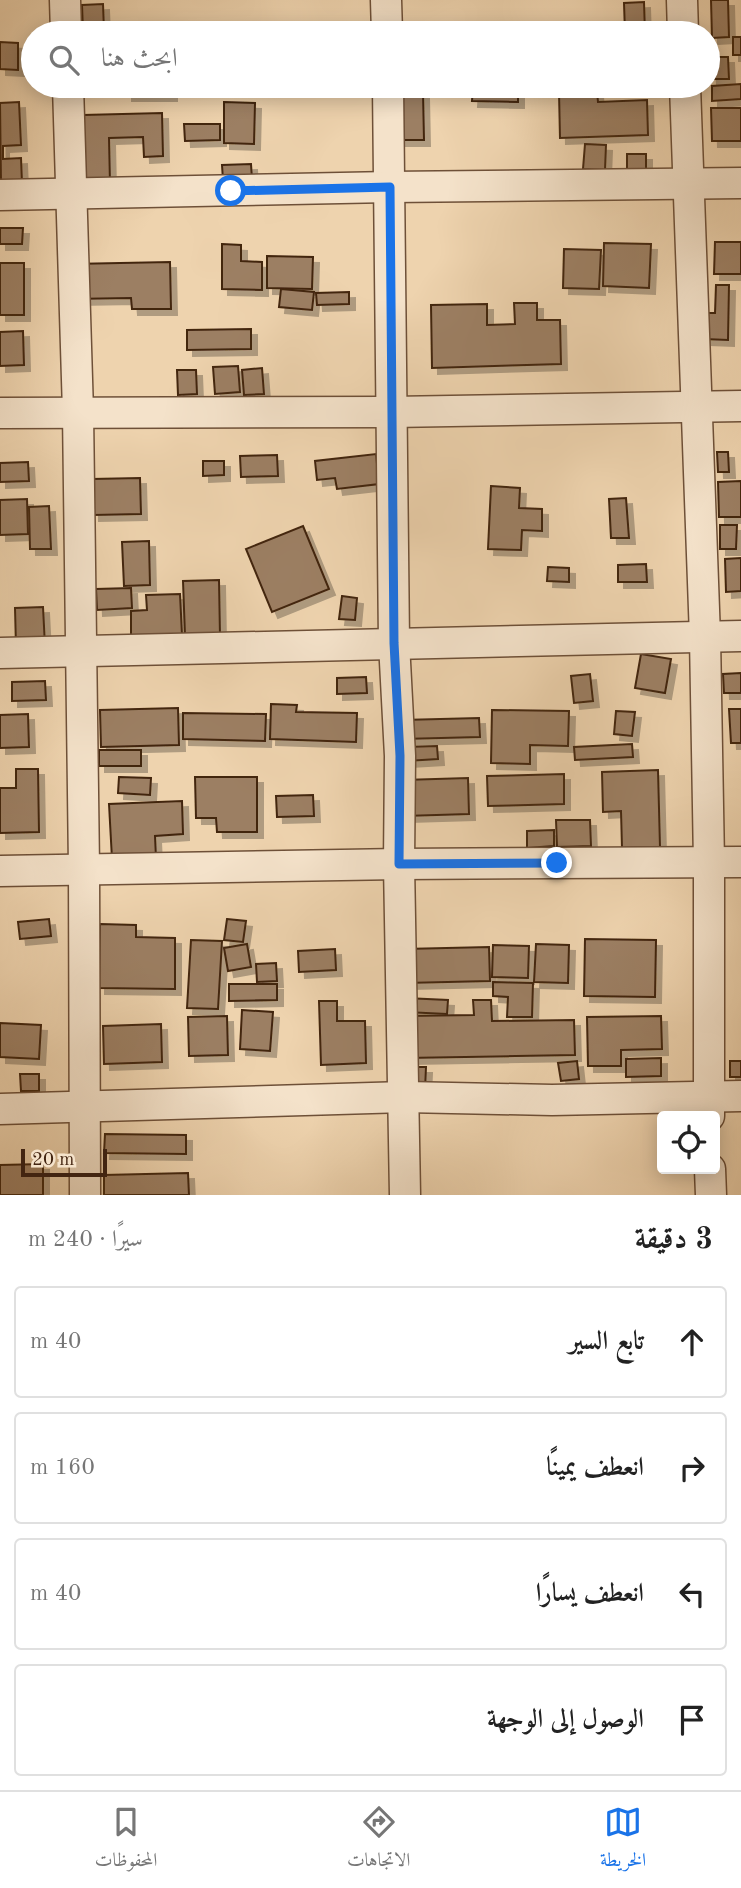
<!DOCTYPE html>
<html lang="ar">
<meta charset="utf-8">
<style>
:root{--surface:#fff;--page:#f2f2f2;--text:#222;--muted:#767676;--line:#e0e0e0;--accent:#1a73e8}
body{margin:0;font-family:"Old Standard TT",Amiri,serif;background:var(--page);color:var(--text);direction:rtl}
.controls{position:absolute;right:21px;bottom:21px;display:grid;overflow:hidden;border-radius:7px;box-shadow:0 4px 18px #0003}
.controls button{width:63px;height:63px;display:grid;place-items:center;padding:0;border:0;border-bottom:2px solid var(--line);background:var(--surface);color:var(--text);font:35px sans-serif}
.scale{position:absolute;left:21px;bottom:18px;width:86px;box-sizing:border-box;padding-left:7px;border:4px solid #432511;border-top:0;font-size:19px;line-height:24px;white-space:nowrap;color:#432511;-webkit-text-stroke:5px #f4e2ca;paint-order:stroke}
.stop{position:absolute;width:21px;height:21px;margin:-16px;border:5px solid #1a73e8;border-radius:50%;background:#fff}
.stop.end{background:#1a73e8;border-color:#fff;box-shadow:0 2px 7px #0008}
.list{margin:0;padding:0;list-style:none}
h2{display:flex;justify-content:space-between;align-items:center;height:91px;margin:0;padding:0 28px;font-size:30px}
h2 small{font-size:23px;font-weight:400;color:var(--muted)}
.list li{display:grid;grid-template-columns:46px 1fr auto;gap:21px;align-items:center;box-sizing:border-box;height:112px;margin:0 14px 14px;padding:0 14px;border:2px solid var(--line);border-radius:7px}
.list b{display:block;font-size:26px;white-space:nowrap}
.list em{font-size:23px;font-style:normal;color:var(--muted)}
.icon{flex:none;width:38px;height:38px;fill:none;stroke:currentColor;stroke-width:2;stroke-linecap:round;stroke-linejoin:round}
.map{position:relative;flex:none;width:741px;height:1195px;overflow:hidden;direction:ltr}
.search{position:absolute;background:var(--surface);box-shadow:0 4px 18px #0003;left:21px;right:21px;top:21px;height:77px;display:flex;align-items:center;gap:18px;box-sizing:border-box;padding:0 24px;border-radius:38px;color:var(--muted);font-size:26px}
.sheet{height:595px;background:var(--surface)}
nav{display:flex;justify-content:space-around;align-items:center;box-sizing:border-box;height:98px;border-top:2px solid var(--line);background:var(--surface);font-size:19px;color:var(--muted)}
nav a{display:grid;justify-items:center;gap:4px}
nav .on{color:var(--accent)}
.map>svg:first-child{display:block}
.building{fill:#9c7f63;stroke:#432511;stroke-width:2;filter:url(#shadow)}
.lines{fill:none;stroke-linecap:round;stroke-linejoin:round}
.minor-casing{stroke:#6e5038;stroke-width:33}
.minor{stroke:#f4e2ca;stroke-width:30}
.route{stroke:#1a73e8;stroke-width:9}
</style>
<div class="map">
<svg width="741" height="1195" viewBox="0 0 741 1195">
<defs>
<filter id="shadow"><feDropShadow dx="6" dy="6" stdDeviation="0" flood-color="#0004"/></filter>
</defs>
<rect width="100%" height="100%" fill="#eed3ae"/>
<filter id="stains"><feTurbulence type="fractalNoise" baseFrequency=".00286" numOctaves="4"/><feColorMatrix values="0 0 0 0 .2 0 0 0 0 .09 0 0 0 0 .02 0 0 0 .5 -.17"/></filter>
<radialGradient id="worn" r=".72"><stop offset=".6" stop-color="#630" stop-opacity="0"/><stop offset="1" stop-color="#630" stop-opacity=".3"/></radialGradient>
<g class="building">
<path d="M711,0H728L729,37L712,38Z"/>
<path d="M644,2L645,33H625L624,3Z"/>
<path d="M103,4L104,30L83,31L82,5Z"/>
<rect x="733" y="37" width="8" height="18"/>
<path d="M0,42L18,43V70L0,69Z"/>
<path d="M710,57H728L729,79H711Z"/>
<path d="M741,84V99L712,101V86Z"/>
<rect x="126" y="86" width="45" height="9"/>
<path d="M473,86H494L493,91H518V102L472,101Z"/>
<path d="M597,91L598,102L647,100L648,135L560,138L559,92Z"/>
<path d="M423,92L424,140H388L387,93Z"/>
<path d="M19,102L21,145L3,146V159L21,158L22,183L1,184L0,103Z"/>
<path d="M224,102L255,103L254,144L224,143Z"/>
<path d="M711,108H741V141H712Z"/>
<path d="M162,113L163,156L144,157L143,137L109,138L110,183L85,184L83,115Z"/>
<path d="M184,124H220V140L185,141Z"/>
<path d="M585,144L606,145L605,170L583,169Z"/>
<rect x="627" y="154" width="19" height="18"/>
<path d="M251,164L252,179L223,180L222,165Z"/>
<path d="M0,228H23L22,244H0Z"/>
<path d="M715,242H741V274H714Z"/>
<path d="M604,243L651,244L649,288L603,286Z"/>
<path d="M222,244L241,245V261L262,262V290L222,289Z"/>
<path d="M564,249L601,250L599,289L563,288Z"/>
<path d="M267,256L313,257L312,289L267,288Z"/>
<path d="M170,262L171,309H132L131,298L71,299V264Z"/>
<rect x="0" y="263" width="24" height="52"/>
<path d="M716,285H729L728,340L704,339V313H715Z"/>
<path d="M281,289L314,292L312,310L279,307Z"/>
<path d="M349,292V304L317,305L316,293Z"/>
<path d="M514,303H537V320H560L561,364L432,368L431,305L487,304V325L515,324Z"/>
<path d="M251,329V349L187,350V330Z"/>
<path d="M23,331L24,365L0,366V332Z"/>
<path d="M238,366L240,392L215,394L213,367Z"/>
<path d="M262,368L264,394L244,395L242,370Z"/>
<path d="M177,370H196L197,394L178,395Z"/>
<path d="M717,452H728L729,472H718Z"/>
<path d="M376,454L379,484L337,489L335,478L317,480L315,461Z"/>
<path d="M277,455L278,476L241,477L240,456Z"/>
<path d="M203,461H224V475L203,476Z"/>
<path d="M28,462L29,481L0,482V463Z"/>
<path d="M140,478L141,514L93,515L92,479Z"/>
<path d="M741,481V517H719L718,482Z"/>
<path d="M491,486L520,488L519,508L542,509V531L522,530L521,550L488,549Z"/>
<path d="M626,498L629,538H611L609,499Z"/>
<path d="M27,499L28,534L0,535V500Z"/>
<path d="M49,506L51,549H30L29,507Z"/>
<path d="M720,525H737L736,549H720Z"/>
<path d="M303,526L329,589L272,612L246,549Z"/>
<path d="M149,541L150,585L124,586L122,542Z"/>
<path d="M741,558V591L726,592L725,559Z"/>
<path d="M646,564L647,582H618V565Z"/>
<path d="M548,567L569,568V582L547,581Z"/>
<path d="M219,580L220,636H185L183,581Z"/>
<path d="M131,588L132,608L97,610L96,589Z"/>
<path d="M180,594L182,635L131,636V611L147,610L146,595Z"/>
<path d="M342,596L357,598L355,620L339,619Z"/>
<path d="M43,607L45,646L16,647L15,608Z"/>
<path d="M641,654L671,659L665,693L635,688Z"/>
<path d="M741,673V693H724L723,674Z"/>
<path d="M590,674L593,701L574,703L571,676Z"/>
<path d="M366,677L367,693L337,694V678Z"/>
<path d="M45,681L46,700L12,701V682Z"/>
<path d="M271,704L297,705L296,712L357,713L356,742L270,739Z"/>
<path d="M178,708L179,745L101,747L100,710Z"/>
<path d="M729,709H741V743H731Z"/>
<path d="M492,710L569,711L568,746L530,745V764L491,763Z"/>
<path d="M616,711L635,712L632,736L614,734Z"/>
<path d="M183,713L266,714L265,741L183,739Z"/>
<path d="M28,714L29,747L0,748V715Z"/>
<path d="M479,718L480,737L402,739V720Z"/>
<path d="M632,744L633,757L575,760L574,747Z"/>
<path d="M437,746L438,759L406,761L405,747Z"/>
<rect x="99" y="750" width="42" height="16"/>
<path d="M16,769H38L39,832L0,833V788H16Z"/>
<path d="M658,770L660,847L622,848L621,811L603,812L602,772Z"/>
<path d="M564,774V804L488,806L487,776Z"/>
<path d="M119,777L151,778L150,795L118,793Z"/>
<path d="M195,777H257V832H217L216,818H196Z"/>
<path d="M468,778L469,814L404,816L403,780Z"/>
<path d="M313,795L314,816L277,817L276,796Z"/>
<path d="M182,801L183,834L155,836L156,858L112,859L109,804Z"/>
<path d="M556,820H590L591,846L557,847Z"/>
<path d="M554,830V846L527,848V831Z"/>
<path d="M49,919L51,936L20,939L18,922Z"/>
<path d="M227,919L246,921L243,942L224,940Z"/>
<path d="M100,924L136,925V937L175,938V989L99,988Z"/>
<path d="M585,939L656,940L655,997L584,996Z"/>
<path d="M191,940L222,941L218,1009L187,1008Z"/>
<path d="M247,944L251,967L228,971L224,948Z"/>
<path d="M536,944L569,945L568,983L534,982Z"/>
<path d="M493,945L529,946L528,978L492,977Z"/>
<path d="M489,947L490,981L405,983L404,949Z"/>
<path d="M335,949L336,970L299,972L298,951Z"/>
<path d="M276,963L277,981L257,982L256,964Z"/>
<path d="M493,982L533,983L532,1017H507L508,997L493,996Z"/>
<path d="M229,984H277V1000L229,1001Z"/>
<path d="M405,998L448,1000L447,1014L405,1012Z"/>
<path d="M473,1000H491L492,1021L574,1020L575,1055L405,1058V1016L474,1015Z"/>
<path d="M319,1001H337V1021H365L366,1063L321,1065Z"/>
<path d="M242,1010L273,1012L270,1051L240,1049Z"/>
<path d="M227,1016L228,1055L189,1056L188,1017Z"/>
<path d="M661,1016L662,1049L621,1050V1066H588L587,1017Z"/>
<path d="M0,1023L41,1025L39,1059L0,1057Z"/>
<path d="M161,1024L162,1062L104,1064L103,1026Z"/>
<path d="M661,1058V1076L626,1077V1059Z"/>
<path d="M577,1061L579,1079L561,1081L558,1063Z"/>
<rect x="730" y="1061" width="11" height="16"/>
<path d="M407,1067H426L425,1090H407Z"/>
<path d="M20,1074H39V1091H21Z"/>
<path d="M105,1134L186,1135V1154L104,1153Z"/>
<path d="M43,1164V1195H0V1165Z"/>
<path d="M188,1173L189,1195H104V1175Z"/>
</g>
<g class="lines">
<g class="minor-casing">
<g id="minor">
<path d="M65,0L66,33"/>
<path d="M386,0L387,33"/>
<path d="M682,0L683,33"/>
<path d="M68,86L78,412L84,868L85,1195"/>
<path d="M388,86L394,643L400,756L399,864L405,1195"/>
<path d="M685,86L705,637L709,863V1116"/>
<path d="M0,195L390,187L741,183"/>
<path d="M0,413L392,412L741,406"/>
<path d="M0,653L741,636"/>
<path d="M0,871L399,864L741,862"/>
<path d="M0,1109L405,1097L552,1100L741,1096"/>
<path d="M710,1169L711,1195"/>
</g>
</g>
<use href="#minor" class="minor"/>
</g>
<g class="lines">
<path class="route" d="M231,191L390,187L394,643L400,756L399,864L557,863"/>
</g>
<rect width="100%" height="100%" filter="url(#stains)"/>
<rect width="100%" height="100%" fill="url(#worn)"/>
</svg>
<div class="controls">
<button><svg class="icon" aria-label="locate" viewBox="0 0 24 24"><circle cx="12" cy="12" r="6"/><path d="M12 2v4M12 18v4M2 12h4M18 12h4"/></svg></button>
</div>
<div class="scale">20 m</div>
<div class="stop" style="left:231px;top:191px"></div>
<div class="stop end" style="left:557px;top:863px"></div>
<div class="search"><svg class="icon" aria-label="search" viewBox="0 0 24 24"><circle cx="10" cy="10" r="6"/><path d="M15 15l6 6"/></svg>ابحث هنا</div>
</div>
<section class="sheet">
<h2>3 دقيقة<small>سيرًا · 240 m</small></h2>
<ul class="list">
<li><svg class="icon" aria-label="ahead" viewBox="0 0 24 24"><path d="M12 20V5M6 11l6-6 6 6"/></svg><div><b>تابع السير</b></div><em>40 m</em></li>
<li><svg class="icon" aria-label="right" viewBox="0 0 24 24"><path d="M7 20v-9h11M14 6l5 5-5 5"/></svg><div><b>انعطف يمينًا</b></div><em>160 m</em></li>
<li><svg class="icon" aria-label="left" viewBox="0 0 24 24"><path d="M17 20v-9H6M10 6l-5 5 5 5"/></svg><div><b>انعطف يسارًا</b></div><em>40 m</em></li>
<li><svg class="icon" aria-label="arrive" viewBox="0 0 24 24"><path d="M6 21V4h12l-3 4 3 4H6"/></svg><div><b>الوصول إلى الوجهة</b></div></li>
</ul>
</section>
<nav>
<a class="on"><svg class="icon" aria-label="map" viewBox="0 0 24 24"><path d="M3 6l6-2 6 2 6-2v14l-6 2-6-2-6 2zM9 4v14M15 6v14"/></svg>الخريطة</a>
<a><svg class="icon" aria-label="directions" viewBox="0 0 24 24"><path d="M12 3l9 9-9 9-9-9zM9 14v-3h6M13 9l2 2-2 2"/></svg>الاتجاهات</a>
<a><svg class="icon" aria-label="saved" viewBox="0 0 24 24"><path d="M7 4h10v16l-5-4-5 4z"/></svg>المحفوظات</a>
</nav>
